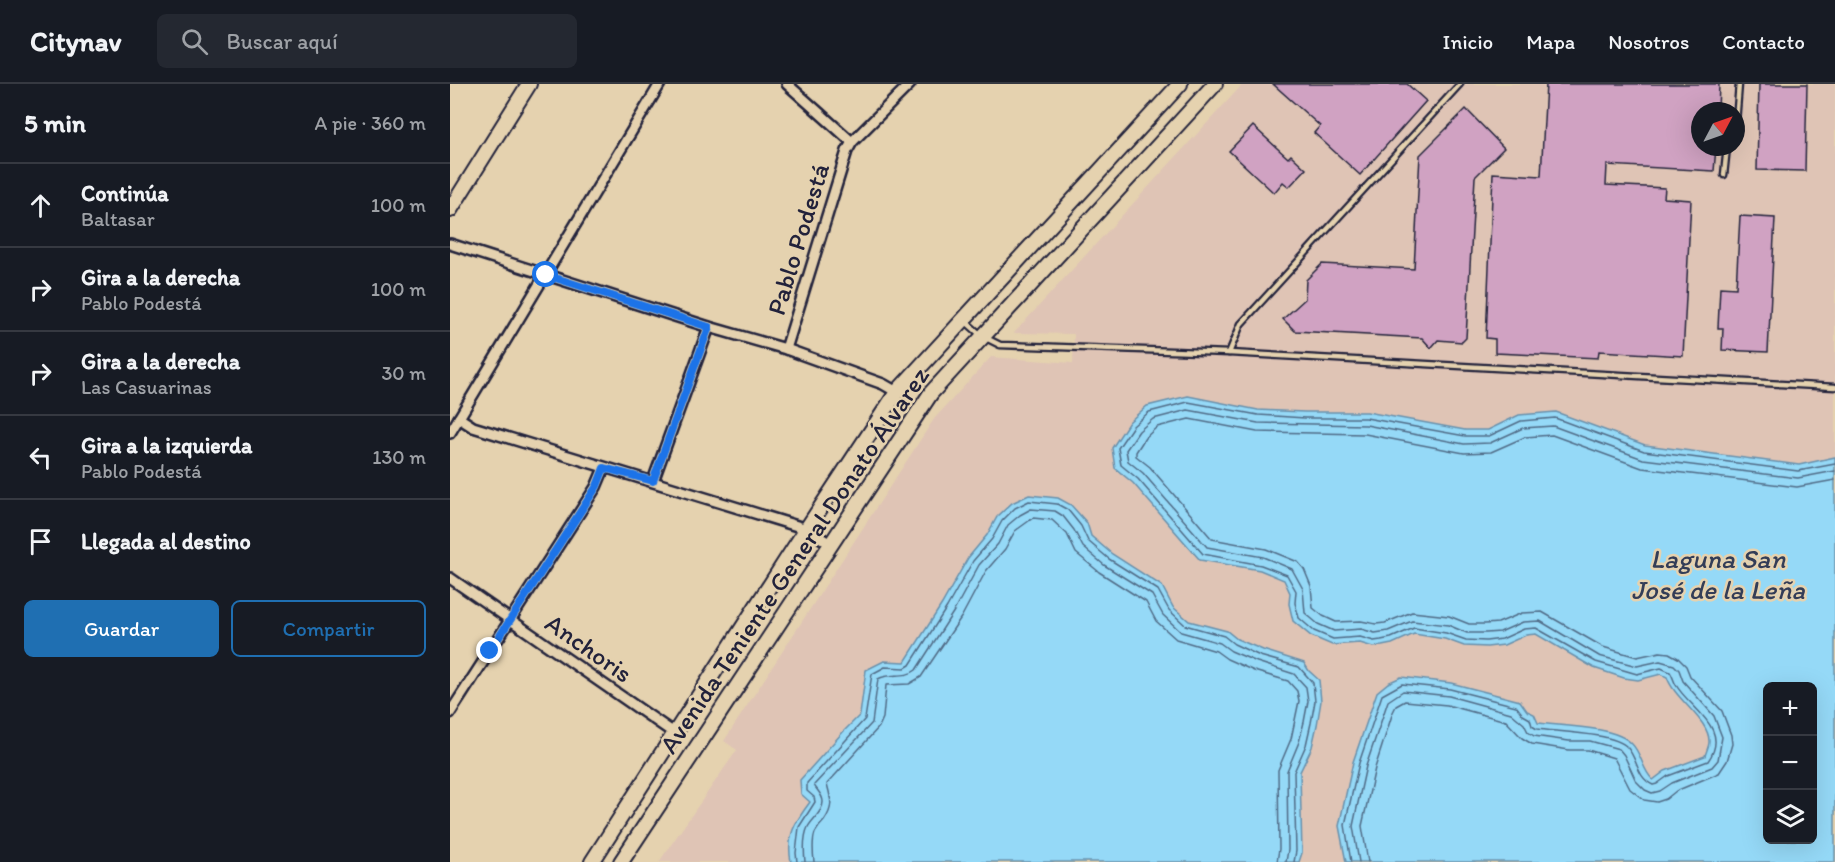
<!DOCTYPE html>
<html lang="es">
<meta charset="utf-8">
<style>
:root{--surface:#171b24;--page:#242831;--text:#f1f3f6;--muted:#9ea1a6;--line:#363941;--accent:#1f6fb2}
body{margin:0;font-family:Itim,sans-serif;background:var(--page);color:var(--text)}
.controls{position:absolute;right:18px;bottom:18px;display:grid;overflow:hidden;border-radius:9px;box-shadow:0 6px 24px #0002}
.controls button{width:54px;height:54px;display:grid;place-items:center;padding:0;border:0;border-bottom:2px solid var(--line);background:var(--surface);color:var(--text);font:30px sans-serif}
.compass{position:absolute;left:1241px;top:18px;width:54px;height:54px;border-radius:50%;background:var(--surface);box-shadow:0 6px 24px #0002;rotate:49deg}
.stop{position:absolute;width:18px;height:18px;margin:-14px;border:4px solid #1a73e8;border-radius:50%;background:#fff}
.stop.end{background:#1a73e8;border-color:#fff;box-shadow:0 2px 6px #0008}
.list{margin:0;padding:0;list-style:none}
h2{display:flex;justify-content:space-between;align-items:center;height:78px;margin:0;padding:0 24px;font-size:26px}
h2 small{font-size:20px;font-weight:400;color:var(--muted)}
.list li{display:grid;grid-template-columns:39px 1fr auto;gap:18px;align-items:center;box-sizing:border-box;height:84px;padding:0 24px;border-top:2px solid var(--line)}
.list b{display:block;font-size:22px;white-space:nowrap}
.list p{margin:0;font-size:20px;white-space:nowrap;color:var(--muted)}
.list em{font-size:20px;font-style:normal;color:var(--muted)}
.actions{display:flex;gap:12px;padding:18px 24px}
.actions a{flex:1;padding:14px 0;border:2px solid var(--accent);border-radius:9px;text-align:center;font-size:21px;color:var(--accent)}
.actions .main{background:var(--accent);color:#fff}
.icon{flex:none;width:33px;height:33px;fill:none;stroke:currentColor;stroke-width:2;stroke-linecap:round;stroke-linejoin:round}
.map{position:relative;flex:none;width:1385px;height:778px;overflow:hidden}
header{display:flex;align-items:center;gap:36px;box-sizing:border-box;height:84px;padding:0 30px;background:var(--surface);border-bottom:2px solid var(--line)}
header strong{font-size:28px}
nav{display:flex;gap:33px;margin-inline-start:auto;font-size:21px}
.search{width:420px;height:54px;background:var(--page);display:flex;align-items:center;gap:15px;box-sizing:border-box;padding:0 21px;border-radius:9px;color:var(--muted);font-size:22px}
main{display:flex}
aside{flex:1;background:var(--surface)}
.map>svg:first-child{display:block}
.built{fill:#dfc4b5;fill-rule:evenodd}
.water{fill:#95d9f7;stroke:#6790ac;stroke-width:1.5;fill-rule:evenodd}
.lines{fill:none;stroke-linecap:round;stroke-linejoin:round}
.shore{stroke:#506b86;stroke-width:1.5}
.building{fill:#d0a2c2;stroke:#22223b;stroke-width:1.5}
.lane-casing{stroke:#22223b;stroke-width:9}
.street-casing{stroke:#22223b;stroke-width:14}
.secondary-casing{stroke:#22223b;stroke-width:18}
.lane{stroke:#e5d2af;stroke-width:4.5}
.street{stroke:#e5d2af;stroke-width:9}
.secondary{stroke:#e5d2af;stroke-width:14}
.route{stroke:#1a73e8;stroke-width:8}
.labels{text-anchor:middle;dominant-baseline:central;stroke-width:5;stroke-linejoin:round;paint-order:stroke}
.street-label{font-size:26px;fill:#22223b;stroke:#e5d2af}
.water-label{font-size:27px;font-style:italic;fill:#333d57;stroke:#e5d2af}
</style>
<header>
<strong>Citynav</strong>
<div class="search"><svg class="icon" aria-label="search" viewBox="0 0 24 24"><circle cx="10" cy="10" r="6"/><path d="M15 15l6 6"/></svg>Buscar aquí</div>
<nav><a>Inicio</a><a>Mapa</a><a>Nosotros</a><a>Contacto</a></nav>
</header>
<main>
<aside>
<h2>5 min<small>A pie · 360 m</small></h2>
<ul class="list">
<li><svg class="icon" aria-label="ahead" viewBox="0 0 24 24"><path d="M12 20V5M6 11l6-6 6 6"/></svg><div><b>Continúa</b><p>Baltasar</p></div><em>100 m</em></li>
<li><svg class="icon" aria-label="right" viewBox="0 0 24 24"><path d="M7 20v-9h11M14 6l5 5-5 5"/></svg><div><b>Gira a la derecha</b><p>Pablo Podestá</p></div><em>100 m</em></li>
<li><svg class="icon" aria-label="right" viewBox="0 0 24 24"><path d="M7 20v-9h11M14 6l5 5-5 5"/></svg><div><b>Gira a la derecha</b><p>Las Casuarinas</p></div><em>30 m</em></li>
<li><svg class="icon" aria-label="left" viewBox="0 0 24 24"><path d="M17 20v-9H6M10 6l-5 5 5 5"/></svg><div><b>Gira a la izquierda</b><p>Pablo Podestá</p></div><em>130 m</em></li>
<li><svg class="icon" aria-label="arrive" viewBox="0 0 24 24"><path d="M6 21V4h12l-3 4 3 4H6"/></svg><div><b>Llegada al destino</b></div></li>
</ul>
<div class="actions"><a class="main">Guardar</a><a>Compartir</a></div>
</aside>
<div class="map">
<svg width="1385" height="778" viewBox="0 0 1385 778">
<rect width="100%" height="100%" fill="#e5d2af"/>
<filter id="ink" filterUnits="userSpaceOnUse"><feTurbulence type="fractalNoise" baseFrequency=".0167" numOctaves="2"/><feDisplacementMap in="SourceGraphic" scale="12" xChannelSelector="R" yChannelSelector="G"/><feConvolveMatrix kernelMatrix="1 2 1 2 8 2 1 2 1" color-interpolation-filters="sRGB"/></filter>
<g filter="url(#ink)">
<path class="built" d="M793,0H1385V778H209L287,666L274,657L484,335L541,273L623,279L624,250L564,249ZM1250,27H1286V63H1250ZM1318,602H1362V756H1318Z"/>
<g class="water">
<path d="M738,312L808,326L855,328H917L1015,346H1038L1069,331L1106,328L1195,361L1349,381L1385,373V778H896L889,742L903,678L927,608L938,599L951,593L1001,599L1070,617L1077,627L1084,630L1088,639C1112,642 1166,642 1182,660C1192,670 1192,686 1203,696L1215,687L1255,672C1256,668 1259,662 1259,658C1260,636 1224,615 1217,593L1211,590L1188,596L1174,594L1144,584L1086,550L1076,551L1054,561L1037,563L1014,562L995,555L964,550L942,560L932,562L923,563L910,559L882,561L861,552L843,537L839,520L840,509L834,496L810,486L750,476L683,399L665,384L662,364L679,338L697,322ZM1318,602H1362V756H1318Z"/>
<path d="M579,411L608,414L621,421L637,439L641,452L662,470L712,502L723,523L739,537L777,547L787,555L813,566L854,579L859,587L869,596L871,617L867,641L862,663L850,688L852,769L849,778H341C336,752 345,738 360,718L351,710L350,696L393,648L410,631L416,586L434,577L455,578L492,520L518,474L537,451L547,433L562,419Z"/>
</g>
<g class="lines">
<g class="shore">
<path d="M347,778L346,769L349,743L365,718L364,713L357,707V699L415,635L422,590L435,583L455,584L460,581L497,523L523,477L542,455L552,437L565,424L579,417L607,420L618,426L631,442L638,457L659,475L708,506L719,526L735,541L774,552L784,560L810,572L849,583L863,599L865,617L861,639L856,661L844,688L846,767L844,778"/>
<path d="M355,778C354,768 353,753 358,743C362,735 373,728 373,718C373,711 367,707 364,701L422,639L428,595C441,588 455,595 466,586L504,527L529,481L548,460L558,441L570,431L581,425L605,427L613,432L624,446L633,463L654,481L702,511L713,531L731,548L770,559L781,567L807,578L844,590L856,603L858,617L854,638L849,658L837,687L838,766L836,778"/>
<path d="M364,778C363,769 362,757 365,749C367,745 371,740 374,737C384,723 381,715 377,700L429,643L433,634L436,601L459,600L471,593L512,532L536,487L555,465L565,447L583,434L602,436L617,450L626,469L649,488L696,518L706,537L726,555L766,567L777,575L804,587L838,597L847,607L849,617L841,655L828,686L829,765L827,778"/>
<path d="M901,778L895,741L909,679L932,611L952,600L1000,605L1066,622L1073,631L1080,635L1082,642L1087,645C1107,648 1164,649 1177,663C1188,675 1186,693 1203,701L1207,700L1218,692L1258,677C1282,644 1239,624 1226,601C1223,596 1223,592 1220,588L1211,584L1187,590L1146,578L1086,544L1074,545L1052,555L1036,557L1016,556L996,549L964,544L941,554L931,556L924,557L910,553L883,555L864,547L849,534L845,519L846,507L837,491L811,481L753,470L688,395L671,381L668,364L683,342L699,328L738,318L808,331L855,334H916L1015,352H1039L1071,337L1105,334L1194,367L1348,387L1385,380"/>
<path d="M909,778L903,742L916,682L938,617L953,607L999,612L1061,629L1074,640L1078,648L1084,652L1119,657H1140L1169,665L1174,671L1186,697L1195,706L1202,709L1210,707L1222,699L1262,683L1268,676L1272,653L1264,632L1233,597L1229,586L1224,581L1210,577L1187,582L1149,572L1090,537L1073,538L1050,548L1036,549H1017L998,541L962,537L938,547L925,549L911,545L884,547L868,540L855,529L853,505L842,485L813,473L757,463L693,389L678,377L676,366L689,347L703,335L738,326L808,339L916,341L1014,360L1040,359L1073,344L1103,342L1193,375L1348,394L1385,387"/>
<path d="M918,778L912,742L925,684L943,628L946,622L955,617L997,621L1056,637L1072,654L1082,660L1119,666H1138L1164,674L1180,705L1194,716L1207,718L1216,715L1226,707L1269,689L1277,677L1282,660L1281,651L1272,627L1240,592L1236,582L1228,574L1219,569L1210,568L1187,573L1153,563L1092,528L1072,529L1048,539L1035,540H1019L999,532L962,528L935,539L926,540L911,537L886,538L873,532L863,524L861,502L854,485L848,478L816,465L762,455L700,383L686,372V368L695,354L707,343L739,335L807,348L915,350L1014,369L1041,368L1075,353L1102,351L1192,384L1347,403L1385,396"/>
</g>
</g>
<g class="building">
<path d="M823,0H957L976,17L910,91L864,49L870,42Z"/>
<path d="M1096,0H1269L1268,27H1250V63H1266L1264,87L1157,81L1156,101L1215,104L1214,114L1241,116L1233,272L1149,267L1148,274L1045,269V255L1036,254L1043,89L1091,92Z"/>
<path d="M1309,0H1357L1355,87L1307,86Z"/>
<path d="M1016,25L1054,64L1025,93L1016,254L1012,258L988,256L981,264L972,254L845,247L833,235L855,215L856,196L872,180L964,185L970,71Z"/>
<path d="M803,42L838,74L841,71L856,85L839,103L833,98L824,109L779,67Z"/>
<path d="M1290,132L1325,134L1318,268L1272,266L1273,244H1268L1270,203L1286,204Z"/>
</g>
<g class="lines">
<g class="lane-casing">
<g id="lane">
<path d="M1286,38L1289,0"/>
<path d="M1274,91L1277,63"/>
<path d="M515,237L532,252L550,261L779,269L1385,303"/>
<path d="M779,269L791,240L1010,0"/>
</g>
</g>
<g class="street-casing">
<g id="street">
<path d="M337,0L402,58"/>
<path d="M0,160L259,243L336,265L433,300L447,308"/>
<path d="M336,265L397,67L402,58L460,0"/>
<path d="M9,334L23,343L357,445L382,461"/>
<path d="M0,349L210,0"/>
<path d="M203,397L259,243"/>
<path d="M0,494L224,649"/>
<path d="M0,629L146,403L154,384"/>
</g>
</g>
<g class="secondary-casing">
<g id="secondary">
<path d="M0,126L79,0"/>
<path d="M142,778L344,464L447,308L730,0"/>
<path d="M171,778L481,309L765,0"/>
</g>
</g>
<use href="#lane" class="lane"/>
<use href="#street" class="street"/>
<use href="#secondary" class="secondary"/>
</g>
</g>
<g class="lines" filter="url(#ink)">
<path class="route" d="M40,567L147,402L154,384L203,397L259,243L96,191"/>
</g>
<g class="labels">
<g class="street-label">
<text transform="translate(348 155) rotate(-73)">Pablo Podestá</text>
<text transform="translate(344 476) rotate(-56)">Avenida Teniente General Donato Álvarez</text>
<text transform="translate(139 564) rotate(35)">Anchoris</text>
</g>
<g class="water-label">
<text x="1268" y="474">Laguna San<tspan x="1268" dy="31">José de la Leña</tspan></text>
</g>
</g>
</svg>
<div class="controls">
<button>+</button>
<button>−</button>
<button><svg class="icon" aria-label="layers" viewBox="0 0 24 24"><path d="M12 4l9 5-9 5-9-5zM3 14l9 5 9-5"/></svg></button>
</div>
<svg class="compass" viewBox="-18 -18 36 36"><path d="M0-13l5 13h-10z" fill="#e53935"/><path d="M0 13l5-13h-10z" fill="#9ea1a6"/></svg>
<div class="stop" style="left:96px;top:191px"></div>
<div class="stop end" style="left:40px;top:567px"></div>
</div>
</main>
